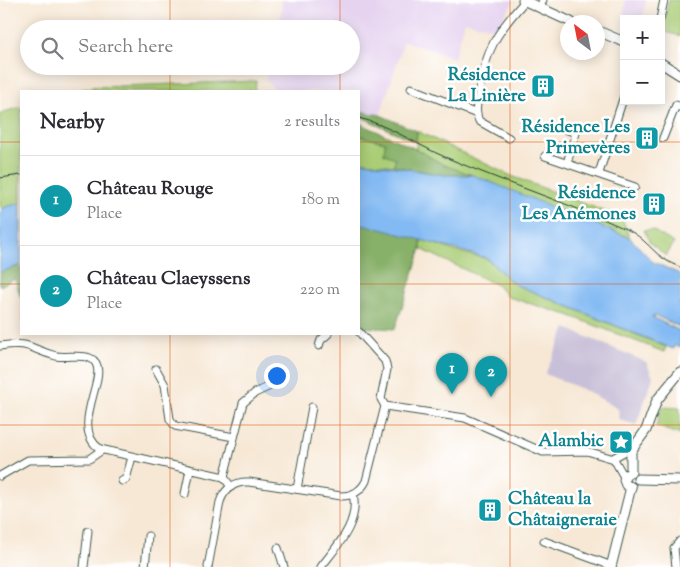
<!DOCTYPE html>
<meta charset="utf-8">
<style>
:root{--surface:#fff;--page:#f2f2f3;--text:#2b2b33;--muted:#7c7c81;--line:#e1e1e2;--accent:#111827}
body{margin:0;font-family:"Sorts Mill Goudy",serif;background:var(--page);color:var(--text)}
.controls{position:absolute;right:15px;top:15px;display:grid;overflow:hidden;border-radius:0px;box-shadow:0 2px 12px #0003}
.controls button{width:45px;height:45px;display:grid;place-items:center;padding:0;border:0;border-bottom:1px solid var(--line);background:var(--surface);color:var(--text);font:25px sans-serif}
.compass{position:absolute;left:560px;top:15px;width:45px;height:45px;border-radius:50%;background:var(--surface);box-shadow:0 2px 12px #0003;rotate:328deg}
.you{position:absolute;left:276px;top:375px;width:18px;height:18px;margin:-12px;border:4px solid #fff;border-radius:50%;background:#1a73e8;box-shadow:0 0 0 8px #1a73e833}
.badge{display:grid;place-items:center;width:32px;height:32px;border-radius:50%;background:var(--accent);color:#fff;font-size:16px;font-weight:700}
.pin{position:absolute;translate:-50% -41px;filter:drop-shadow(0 1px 2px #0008)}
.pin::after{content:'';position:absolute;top:26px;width:18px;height:15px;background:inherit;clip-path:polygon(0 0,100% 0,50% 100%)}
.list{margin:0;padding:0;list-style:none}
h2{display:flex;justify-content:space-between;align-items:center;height:65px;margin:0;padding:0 20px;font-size:21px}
h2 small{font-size:16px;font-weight:400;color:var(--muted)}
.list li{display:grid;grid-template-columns:32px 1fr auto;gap:15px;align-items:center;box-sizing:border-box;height:90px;padding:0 20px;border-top:1px solid var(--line)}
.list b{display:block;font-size:19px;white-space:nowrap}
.list p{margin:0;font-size:16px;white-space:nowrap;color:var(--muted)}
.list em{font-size:16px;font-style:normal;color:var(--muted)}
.icon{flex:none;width:28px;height:28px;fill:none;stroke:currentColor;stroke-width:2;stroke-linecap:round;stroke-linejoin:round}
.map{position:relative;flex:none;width:680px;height:567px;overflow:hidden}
.search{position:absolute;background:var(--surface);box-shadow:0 2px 12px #0003;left:20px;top:20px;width:340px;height:55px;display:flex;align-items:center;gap:12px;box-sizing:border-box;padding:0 18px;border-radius:28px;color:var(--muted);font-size:19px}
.panel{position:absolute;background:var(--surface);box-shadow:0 2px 12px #0003;left:20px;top:90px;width:340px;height:245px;border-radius:0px}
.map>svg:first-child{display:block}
.built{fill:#e6d3f0}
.industrial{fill:#c8c0d8}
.green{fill:#aacd76;stroke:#648555}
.forest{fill:#87b067;stroke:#53764e}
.water{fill:#83baf3;stroke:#517c94}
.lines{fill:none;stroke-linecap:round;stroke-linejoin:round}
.street-casing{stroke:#3f574c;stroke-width:9}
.secondary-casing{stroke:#3f574c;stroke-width:11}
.street{stroke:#fff;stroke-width:7}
.secondary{stroke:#fff;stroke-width:9}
.tram{stroke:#1f3d34;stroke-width:1}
.grid{fill:none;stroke:#de580e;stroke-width:1;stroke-opacity:0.55}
.labels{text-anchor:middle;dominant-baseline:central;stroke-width:5;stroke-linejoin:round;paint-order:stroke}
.culture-label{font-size:18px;font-weight:bold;fill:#0d838f;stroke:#fff;text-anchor:end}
</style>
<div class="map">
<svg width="680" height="567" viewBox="0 0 680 567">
<rect width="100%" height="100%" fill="#fff"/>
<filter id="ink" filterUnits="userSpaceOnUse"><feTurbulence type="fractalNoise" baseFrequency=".02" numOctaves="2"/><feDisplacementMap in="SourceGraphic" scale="10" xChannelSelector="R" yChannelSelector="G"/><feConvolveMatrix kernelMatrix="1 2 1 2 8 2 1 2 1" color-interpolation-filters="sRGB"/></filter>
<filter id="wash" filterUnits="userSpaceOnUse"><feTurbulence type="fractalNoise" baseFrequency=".0096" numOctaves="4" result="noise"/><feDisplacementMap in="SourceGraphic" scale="20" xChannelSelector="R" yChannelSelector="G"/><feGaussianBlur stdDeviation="1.12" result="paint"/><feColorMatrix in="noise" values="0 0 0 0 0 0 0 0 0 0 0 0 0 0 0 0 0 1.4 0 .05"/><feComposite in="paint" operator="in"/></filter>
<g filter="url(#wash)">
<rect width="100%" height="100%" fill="#f7e8d5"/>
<g class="built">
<path d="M282,0H511L514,1L496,29L465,21L454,58L404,41L380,115L359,111V91H276L266,80L270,66H351V29H279Z"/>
<path d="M620,0H646L642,19L623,16L626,1Z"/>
</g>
<path class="industrial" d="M566,328L646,362L653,377L636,425L620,420L618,409L589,392L545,374Z"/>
<g class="green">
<path d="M669,0H680V36L662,31Z"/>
<path d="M256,81L255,91H77L92,87Z"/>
<path d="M21,107V203L6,207L3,210L0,206V113Z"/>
<path d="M417,131L509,175L622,218L630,238L444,165L416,149Z"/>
<path d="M359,136L385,142L395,158L394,166L359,161Z"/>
<path d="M644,230H652L674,243L666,256L650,243Z"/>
<path d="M421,239L455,251L487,259L514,284L666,347L664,352L568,315L508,297L497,285L421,249Z"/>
<path d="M662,407L680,408V435L656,426Z"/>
</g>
<g class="forest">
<path d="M359,111L380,115L417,131L416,142L359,116Z"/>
<path d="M359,123L416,149L444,165L473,175H443L394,166L395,158L384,154L385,142L359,136Z"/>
<path d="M359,223L421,239V249L395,329L359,327Z"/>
<path d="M21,265V298L15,279L0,286V272Z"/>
</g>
<g class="water">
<path d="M359,161L443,175H473L630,238L653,262L680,274V327L656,316L652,317L680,331V347L675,345L673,349L514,284L487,258L359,223Z"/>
<path d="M21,203V265L0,272V212L5,207Z"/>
</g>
</g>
<g filter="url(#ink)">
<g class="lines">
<g class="street-casing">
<g id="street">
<path d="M540,7L543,0"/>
<path d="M660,19L664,0"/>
<path d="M411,88L477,114"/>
<path d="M562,128L576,133L567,163"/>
<path d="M509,138L479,121C474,111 478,101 479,90C487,48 496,33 525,1"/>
<path d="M663,138L676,105L680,107"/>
<path d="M545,156L635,187"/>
<path d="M599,173L624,96"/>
<path d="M359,332L385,361L387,369L381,399L385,406"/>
<path d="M0,346C31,341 29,349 56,356C66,358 81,354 90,358C116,369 66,425 100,449L224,477"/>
<path d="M319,346L321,340L328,334"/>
<path d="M156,369L165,385L170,419L175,426L234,437"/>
<path d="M385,406L465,418L543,452L587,451L614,459L624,477"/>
<path d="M613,458L633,447"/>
<path d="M0,476L28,460L89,459L102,450"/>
<path d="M122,481L126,479L132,457"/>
<path d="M231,487L224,477L243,403L255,393L270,386"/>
<path d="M297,489L312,407"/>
<path d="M185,494L190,470"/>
<path d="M544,541L612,566"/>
<path d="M278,548L284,567"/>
<path d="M84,567L88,531"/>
<path d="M145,567L148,536"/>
<path d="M208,567L220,502C224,489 235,481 249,482L341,496C353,496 361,491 366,481L385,406"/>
<path d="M321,567C337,546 360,523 353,494"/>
<path d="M676,567L674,548L680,541"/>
</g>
</g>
<g class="secondary-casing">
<g id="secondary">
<path d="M523,0L571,22"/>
<path d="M598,31L624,42"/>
<path d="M661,63L680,75"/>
<path d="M631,472V451L646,430L657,400L680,372"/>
<path d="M631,472L626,475L624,480L626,485L631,487"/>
<path d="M638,479L680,480"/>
<path d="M611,567L631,487"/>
</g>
</g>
<use href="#street" class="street"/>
<use href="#secondary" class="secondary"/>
<g class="tram">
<path d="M359,118C389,125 417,145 445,157C506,183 568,203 628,230C649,240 654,258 680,267"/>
<path d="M0,178L21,175"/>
</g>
</g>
</g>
<path class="grid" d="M170,0V29M340,0V29M510,0V567M170,66V91M340,66V91M0,142H21M359,142H680M0,284H21M359,284H680M170,334V567M340,334V567M0,425H680"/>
<defs>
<g id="building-square" transform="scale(1.25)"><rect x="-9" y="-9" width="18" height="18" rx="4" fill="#0f9aa8" stroke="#fff"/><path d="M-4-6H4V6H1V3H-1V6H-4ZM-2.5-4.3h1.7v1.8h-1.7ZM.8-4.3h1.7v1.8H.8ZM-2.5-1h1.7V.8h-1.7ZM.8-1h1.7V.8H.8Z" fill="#fff"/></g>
<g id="sight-square" transform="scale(1.25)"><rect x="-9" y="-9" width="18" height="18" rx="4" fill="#0f9aa8" stroke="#fff"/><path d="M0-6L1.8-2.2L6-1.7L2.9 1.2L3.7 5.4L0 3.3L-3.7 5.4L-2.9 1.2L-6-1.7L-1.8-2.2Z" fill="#fff"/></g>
</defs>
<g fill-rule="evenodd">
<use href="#building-square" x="543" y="86"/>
<use href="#building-square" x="647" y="138"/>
<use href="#building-square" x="654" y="204"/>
<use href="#sight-square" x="621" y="442"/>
<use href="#building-square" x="490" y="510"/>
</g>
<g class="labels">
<g class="culture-label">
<text x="526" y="76">Résidence<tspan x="526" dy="21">La Linière</tspan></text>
<text x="630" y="128">Résidence Les<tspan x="630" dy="21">Primevères</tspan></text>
<text x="636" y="194">Résidence<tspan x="636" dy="21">Les Anémones</tspan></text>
<text x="604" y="442">Alambic</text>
<text x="508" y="500" text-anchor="start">Château la<tspan x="508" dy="21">Châtaigneraie</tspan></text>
</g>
</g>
</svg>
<div class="controls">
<button>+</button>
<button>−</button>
</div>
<svg class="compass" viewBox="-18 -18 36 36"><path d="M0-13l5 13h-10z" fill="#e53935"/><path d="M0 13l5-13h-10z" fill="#7c7c81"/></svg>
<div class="you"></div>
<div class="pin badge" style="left:452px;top:394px;background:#0f9aa8">1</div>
<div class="pin badge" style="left:491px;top:397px;background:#0f9aa8">2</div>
<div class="search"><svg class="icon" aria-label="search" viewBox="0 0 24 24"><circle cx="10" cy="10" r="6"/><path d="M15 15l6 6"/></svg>Search here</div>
<section class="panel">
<h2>Nearby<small>2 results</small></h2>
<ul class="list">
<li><span class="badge" style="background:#0f9aa8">1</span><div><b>Château Rouge</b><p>Place</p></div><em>180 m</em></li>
<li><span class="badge" style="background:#0f9aa8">2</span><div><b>Château Claeyssens</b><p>Place</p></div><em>220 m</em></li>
</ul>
</section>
</div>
